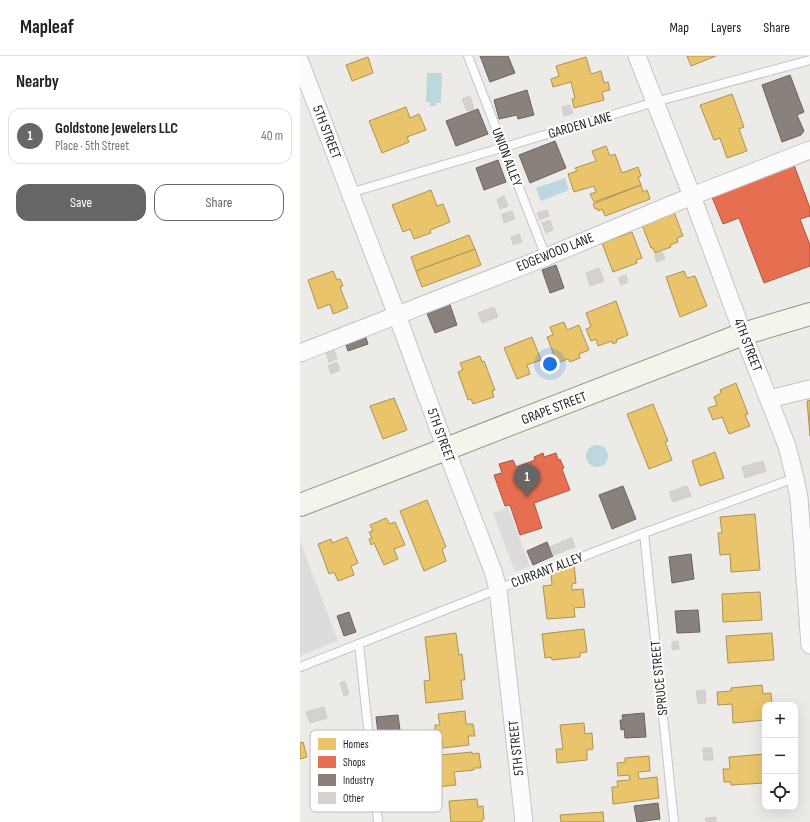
<!DOCTYPE html>
<meta charset="utf-8">
<style>
:root{--surface:#fff;--page:#f2f2f2;--text:#222;--muted:#767676;--line:#e0e0e0;--accent:#676665}
body{margin:0;font-family:"Sofia Sans Condensed",sans-serif;background:var(--page);color:var(--text)}
.controls{position:absolute;right:12px;bottom:12px;display:grid;overflow:hidden;border-radius:8px;box-shadow:0 4px 16px #0002}
.controls button{width:36px;height:36px;display:grid;place-items:center;padding:0;border:0;border-bottom:1px solid var(--line);background:var(--surface);color:var(--text);font:20px sans-serif}
.you{position:absolute;left:250px;top:308px;width:14px;height:14px;margin:-10px;border:3px solid #fff;border-radius:50%;background:#1a73e8;box-shadow:0 0 0 6px #1a73e833}
.badge{display:grid;place-items:center;width:26px;height:26px;border-radius:50%;background:var(--accent);color:#fff;font-size:13px;font-weight:700}
.pin{position:absolute;translate:-50% -33px;filter:drop-shadow(0 1px 2px #0008)}
.pin::after{content:'';position:absolute;top:21px;width:14px;height:12px;background:inherit;clip-path:polygon(0 0,100% 0,50% 100%)}
.list{margin:0;padding:0;list-style:none}
h2{display:flex;justify-content:space-between;align-items:center;height:52px;margin:0;padding:0 16px;font-size:17px}
h2 small{font-size:13px;font-weight:400;color:var(--muted)}
.list li{display:grid;grid-template-columns:26px 1fr auto;gap:12px;align-items:center;box-sizing:border-box;height:56px;margin:0 8px 8px;padding:0 8px;border:1px solid var(--line);border-radius:12px}
.list b{display:block;font-size:15px;white-space:nowrap}
.list p{margin:0;font-size:13px;white-space:nowrap;color:var(--muted)}
.list em{font-size:13px;font-style:normal;color:var(--muted)}
.actions{display:flex;gap:8px;padding:12px 16px}
.actions a{flex:1;padding:9px 0;border:1px solid var(--accent);border-radius:12px;text-align:center;font-size:14px;color:var(--accent)}
.actions .main{background:var(--accent);color:#fff}
.icon{flex:none;width:22px;height:22px;fill:none;stroke:currentColor;stroke-width:2;stroke-linecap:round;stroke-linejoin:round}
.map{position:relative;flex:none;width:510px;height:766px;overflow:hidden}
header{display:flex;align-items:center;gap:24px;box-sizing:border-box;height:56px;padding:0 20px;background:var(--surface);border-bottom:1px solid var(--line)}
header strong{font-size:19px}
nav{display:flex;gap:22px;margin-inline-start:auto;font-size:14px}
main{display:flex}
aside{flex:1;background:var(--surface)}
.map>svg:first-child{display:block}
.parking{fill:#dddcdb}
.water{fill:#bdd7df}
.homes{fill:#e9c46a;stroke:#ac9254}
.shops{fill:#e76f51;stroke:#ab5742}
.industry{fill:#8a817c;stroke:#6a6460}
.building{fill:#d4d1cf;stroke:#d0cdc9}
.lines{fill:none;stroke-linecap:round;stroke-linejoin:round}
.service-casing{stroke:#c6c5c4;stroke-width:10}
.minor-casing{stroke:#c6c5c4;stroke-width:19}
.secondary-casing{stroke:#949681;stroke-width:24}
.service{stroke:#fcfcfc;stroke-width:8}
.minor{stroke:#fcfcfc;stroke-width:17}
.secondary{stroke:#f3f4eb;stroke-width:22}
.labels{text-anchor:middle;dominant-baseline:central;stroke-width:4;stroke-linejoin:round;paint-order:stroke}
.street-label{font-size:14px;fill:#1f1f1f;stroke:#fff}
.key{fill:#fff;stroke:#bcbcbc;stroke-width:1}
.key-label{font-size:11px;fill:#1f1f1f}
</style>
<header>
<strong>Mapleaf</strong>
<nav><a>Map</a><a>Layers</a><a>Share</a></nav>
</header>
<main>
<aside>
<h2>Nearby<small></small></h2>
<ul class="list">
<li><span class="badge">1</span><div><b>Goldstone Jewelers LLC</b><p>Place · 5th Street</p></div><em>40 m</em></li>
</ul>
<div class="actions"><a class="main">Save</a><a>Share</a></div>
</aside>
<div class="map">
<svg width="510" height="766" viewBox="0 0 510 766">
<rect width="100%" height="100%" fill="#edebe8"/>
<g class="parking">
<path d="M208,451L230,510L215,516L193,457Z"/>
<path d="M0,485L38,585L0,600Z"/>
</g>
<g class="water">
<path d="M127,17H142L141,47H136V50H130V46H126Z"/>
<path d="M265,122L269,134L241,145L236,132Z"/>
<circle cx="297" cy="400" r="11"/>
</g>
<g class="homes">
<path d="M387,0H416L391,10Z"/>
<path d="M68,1L73,17L52,25L46,9Z"/>
<path d="M286,1L291,18L301,15L304,27L308,26L310,34L302,36L304,44L274,52L272,43L275,42L271,26L253,31L251,23L259,20L256,10Z"/>
<path d="M432,38L444,71L439,73L447,95L427,102L420,82L414,84L400,49Z"/>
<path d="M106,51L110,62L119,58L126,74L107,81L109,86L82,97L69,65Z"/>
<path d="M306,90L310,100L315,98L322,117L338,111L341,120L338,121L341,129L294,146L290,138L296,136L294,130L274,136L268,118L277,115L275,112L296,105L292,95Z"/>
<path d="M341,129L343,136L347,134L350,143L305,160L302,153L298,155L297,152L295,153L293,148Z"/>
<path d="M131,134L137,150L143,148L150,166L130,174L131,177L114,183L110,173L103,176L92,149Z"/>
<path d="M374,156L383,180L377,182L378,186L370,189L371,191L355,197L353,192H351L342,169Z"/>
<path d="M332,176L342,202L336,204L337,207L313,216L302,187Z"/>
<path d="M169,179L175,193L116,215L111,201Z"/>
<path d="M175,193L181,209L122,231L116,215Z"/>
<path d="M33,215L37,224L40,223L43,230L40,231L48,252L33,258L30,248L18,253L8,224Z"/>
<path d="M384,215L387,222L395,220L407,250L380,261L366,221Z"/>
<path d="M316,245L328,279L316,284L317,286L313,288L312,285L298,290L296,283L291,285L286,273L291,271L286,257Z"/>
<path d="M264,266L267,274L279,269L289,294L279,298L280,302L270,306L268,303L257,307L247,281L253,279L250,271Z"/>
<path d="M232,281L241,304L227,309L230,318L217,323L204,292Z"/>
<path d="M180,300L182,306L184,305L195,334L192,335L194,341L173,348L171,343L168,344L158,316L163,314L160,307Z"/>
<path d="M436,327L448,358L445,359L450,370L429,378L422,361L413,364L408,352L417,349L414,341L421,337L420,334Z"/>
<path d="M94,342L107,374L83,383L70,350Z"/>
<path d="M510,344V380L507,345Z"/>
<path d="M353,348L368,385L365,386L372,404L349,413L327,358Z"/>
<path d="M415,396L424,422L400,430L392,405Z"/>
<path d="M127,444L146,491L142,493L146,505L124,515L100,455Z"/>
<path d="M455,458L460,514L431,516L430,498L420,499L418,477H422L420,461Z"/>
<path d="M86,462L90,468L95,466L105,489L94,493L98,503L84,509L74,487L71,489L69,483L72,482L69,476L73,475L70,469Z"/>
<path d="M47,481L58,507L51,510L54,519L38,525L34,516L29,518L18,488L31,483L32,487Z"/>
<path d="M274,509L276,527L272,528V534L283,533L285,551L274,552L275,561L247,563L243,530L252,529L251,518Z"/>
<path d="M460,536L462,564L423,566L422,538Z"/>
<path d="M284,573L287,596L280,597V601L252,604L251,601L245,602L242,578Z"/>
<path d="M156,577L159,599L162,598L165,624H161L163,643L126,647L124,625L130,624L125,581Z"/>
<path d="M472,577L474,604L428,607L426,580Z"/>
<path d="M462,629L463,638L471,637L472,649H465V655H464L465,664L433,667L432,648L418,649L417,636L431,635V632Z"/>
<path d="M165,655L166,668H173L175,680H168L169,689L143,692L141,676L135,677V669H140L138,658Z"/>
<path d="M284,667L285,678L292,677L293,693L287,694V704L257,707L256,693H263L260,669Z"/>
<path d="M3,686L7,701L0,703V687Z"/>
<path d="M172,696V698L179,697L181,712H174V714L154,716L156,729L137,731L136,726L129,727L127,713L135,712L134,702L141,701L140,699Z"/>
<path d="M465,698V727L431,729V726H424L423,713H430L429,701Z"/>
<path d="M349,700L350,715L338,716L339,723L357,721L359,742L313,748L312,731H318L317,725L330,724L329,719L318,720L317,707L325,706V702Z"/>
<path d="M177,743L178,751L183,750L184,763H182V766H151L149,745Z"/>
<path d="M303,756L304,766H261L260,759Z"/>
</g>
<g class="shops">
<path d="M494,109L510,152V160L500,163L510,189V210L464,227L439,162L423,168L412,141Z"/>
<path d="M243,397L244,401L256,397L258,404L260,403L264,412L262,413L270,434L234,447L242,472L220,479L210,449L205,450L194,419L202,417L199,408L213,404L216,411L235,404L234,401Z"/>
</g>
<g class="industry">
<path d="M180,0H208L215,17L190,26Z"/>
<path d="M490,19L504,56L497,59L504,75L501,79L482,86L462,29Z"/>
<path d="M227,34L234,59L218,63L217,59L199,63L194,44Z"/>
<path d="M178,53L188,78L156,90L146,65Z"/>
<path d="M255,85L266,112L230,127L219,99Z"/>
<path d="M198,104L206,126L184,134L176,112Z"/>
<path d="M256,209L264,232L250,237L242,214Z"/>
<path d="M149,246L157,269L135,277L126,255Z"/>
<path d="M64,276L68,288L48,295L44,283Z"/>
<path d="M323,430L336,463L312,473L299,439Z"/>
<path d="M247,486L253,500L233,509L227,495Z"/>
<path d="M391,498L394,523L372,527L369,501Z"/>
<path d="M398,554L400,576L377,577L375,555Z"/>
<path d="M49,556L56,576L44,580L37,560Z"/>
<path d="M344,657L346,681L325,682L324,673L321,674L320,664H323L322,659Z"/>
<path d="M98,659L100,674L78,677L76,661Z"/>
<path d="M358,747L360,763L337,766L334,750Z"/>
</g>
<g class="building">
<path d="M170,40L174,53L167,55L162,43Z"/>
<path d="M270,49L273,57L264,60L262,51Z"/>
<path d="M204,140L208,150L200,153L197,143Z"/>
<path d="M247,154L249,160L240,164L237,157Z"/>
<path d="M212,155L215,163L204,167L202,158Z"/>
<path d="M250,164L253,174L246,177L242,167Z"/>
<path d="M219,178L222,186L213,189L211,181Z"/>
<path d="M362,196L365,203L357,206L354,199Z"/>
<path d="M299,212L304,225L290,230L286,217Z"/>
<path d="M326,219L328,226L321,229L318,222Z"/>
<path d="M194,251L198,261L182,267L178,257Z"/>
<path d="M33,291L37,303L29,306L25,294Z"/>
<path d="M37,306L40,314L31,318L28,310Z"/>
<path d="M463,405L466,415L445,422L442,411Z"/>
<path d="M387,430L391,440L373,446L369,436Z"/>
<path d="M272,482L275,491L264,495L261,486Z"/>
<path d="M260,487L263,496L253,499L250,491Z"/>
<path d="M378,585L379,593L372,594V586Z"/>
<path d="M45,625L49,638L44,640L40,627Z"/>
<path d="M405,634L406,647L398,648L396,635Z"/>
<path d="M24,651L27,662L10,667L6,656Z"/>
<path d="M403,692H412L413,704H404Z"/>
<path d="M416,761V766H406L405,762Z"/>
</g>
<g class="lines">
<g class="service-casing">
<g id="service">
<path d="M168,0L246,201"/>
<path d="M50,137L355,46L510,4"/>
<path d="M344,477L374,766"/>
<path d="M59,588L78,766"/>
<path d="M0,611L198,533L344,477L495,422"/>
</g>
</g>
<g class="minor-casing">
<g id="minor">
<path d="M337,0L392,140L443,278L487,390L495,422L499,442L510,589"/>
<path d="M0,6L97,259L146,393L193,515L198,533L224,766"/>
<path d="M0,297L246,201L392,140L510,94"/>
<path d="M469,343L510,333"/>
</g>
</g>
<g class="secondary-casing">
<path id="secondary" d="M0,449L146,393L443,278L510,258"/>
</g>
<use href="#service" class="service"/>
<use href="#minor" class="minor"/>
<use href="#secondary" class="secondary"/>
</g>
<g class="labels">
<g class="street-label">
<text transform="translate(280 69) rotate(-16)">GARDEN LANE</text>
<text transform="translate(27 76) rotate(69)">5TH STREET</text>
<text transform="translate(207 101) rotate(69)">UNION ALLEY</text>
<text transform="translate(255 196) rotate(-22)">EDGEWOOD LANE</text>
<text transform="translate(448 289) rotate(69)">4TH STREET</text>
<text transform="translate(254 352) rotate(-21)">GRAPE STREET</text>
<text transform="translate(141 379) rotate(70)">5TH STREET</text>
<text transform="translate(247 514) rotate(-21)">CURRANT ALLEY</text>
<text transform="translate(359 622) rotate(-96)">SPRUCE STREET</text>
<text transform="translate(216 692) rotate(-96)">5TH STREET</text>
</g>
</g>
<rect x="10" y="674" width="132" height="82" rx="6" class="key"/>
<rect x="18" y="682" width="18" height="12" fill="#e9c46a"/>
<rect x="18" y="700" width="18" height="12" fill="#e76f51"/>
<rect x="18" y="718" width="18" height="12" fill="#8a817c"/>
<rect x="18" y="736" width="18" height="12" fill="#d4d1cf"/>
<g class="key-label">
<text x="43" y="692">Homes</text>
<text x="43" y="710">Shops</text>
<text x="43" y="728">Industry</text>
<text x="43" y="746">Other</text>
</g>
</svg>
<div class="controls">
<button>+</button>
<button>−</button>
<button><svg class="icon" aria-label="locate" viewBox="0 0 24 24"><circle cx="12" cy="12" r="6"/><path d="M12 2v4M12 18v4M2 12h4M18 12h4"/></svg></button>
</div>
<div class="you"></div>
<div class="pin badge" style="left:227px;top:441px">1</div>
</div>
</main>
